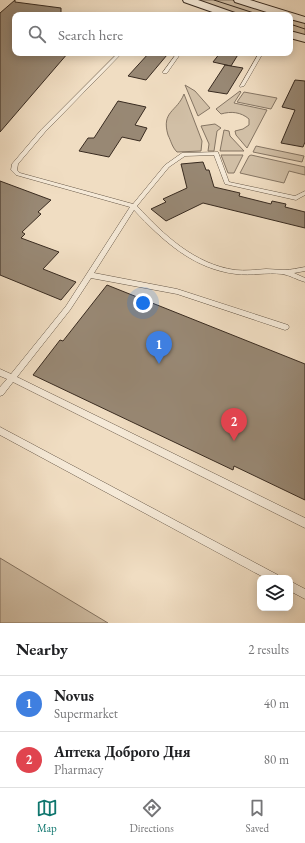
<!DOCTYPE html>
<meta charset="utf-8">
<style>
:root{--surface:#fff;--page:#f2f2f2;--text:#202124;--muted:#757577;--line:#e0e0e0;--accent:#0f766e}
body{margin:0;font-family:"EB Garamond",serif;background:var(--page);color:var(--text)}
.controls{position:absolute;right:12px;bottom:12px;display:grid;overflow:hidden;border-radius:8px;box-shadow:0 2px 10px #0003}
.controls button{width:36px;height:36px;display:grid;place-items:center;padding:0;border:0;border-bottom:1px solid var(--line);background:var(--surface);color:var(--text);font:20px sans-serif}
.you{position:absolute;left:143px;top:303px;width:14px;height:14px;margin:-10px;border:3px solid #fff;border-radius:50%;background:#1a73e8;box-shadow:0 0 0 6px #1a73e833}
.badge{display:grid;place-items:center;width:26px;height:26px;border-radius:50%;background:var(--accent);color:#fff;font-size:13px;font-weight:700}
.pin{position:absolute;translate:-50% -33px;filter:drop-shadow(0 1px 2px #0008)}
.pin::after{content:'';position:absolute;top:21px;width:14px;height:12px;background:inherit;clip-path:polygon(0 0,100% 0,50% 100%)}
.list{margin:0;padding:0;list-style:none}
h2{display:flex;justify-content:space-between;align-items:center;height:52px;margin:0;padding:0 16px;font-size:17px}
h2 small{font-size:13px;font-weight:400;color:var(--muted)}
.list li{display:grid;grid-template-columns:26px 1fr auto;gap:12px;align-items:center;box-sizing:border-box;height:56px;padding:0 16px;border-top:1px solid var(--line)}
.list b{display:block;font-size:15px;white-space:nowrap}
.list p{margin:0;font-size:13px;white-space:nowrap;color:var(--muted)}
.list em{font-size:13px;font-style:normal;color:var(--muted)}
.icon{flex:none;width:22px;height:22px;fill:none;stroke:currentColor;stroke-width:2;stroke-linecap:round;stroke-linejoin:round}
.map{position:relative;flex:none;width:305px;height:623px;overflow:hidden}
.search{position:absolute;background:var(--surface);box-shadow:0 2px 10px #0003;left:12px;right:12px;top:12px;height:44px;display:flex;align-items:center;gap:10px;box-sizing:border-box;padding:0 14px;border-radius:8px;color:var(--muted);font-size:15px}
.sheet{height:164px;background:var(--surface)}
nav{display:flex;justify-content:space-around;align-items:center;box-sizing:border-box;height:56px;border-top:1px solid var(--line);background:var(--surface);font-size:11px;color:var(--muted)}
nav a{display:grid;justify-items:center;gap:2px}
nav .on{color:var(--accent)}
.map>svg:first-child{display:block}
.green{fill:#d1bfa6;stroke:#857563}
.building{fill:#988874;stroke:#392b20}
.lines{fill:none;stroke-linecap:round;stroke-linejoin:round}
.lane-casing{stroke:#675848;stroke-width:1}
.secondary-casing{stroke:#392b20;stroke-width:2}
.lane{fill:#f5e9d7;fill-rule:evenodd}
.secondary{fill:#f5e9d7;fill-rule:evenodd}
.tram{stroke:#392b20;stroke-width:1}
</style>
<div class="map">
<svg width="305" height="623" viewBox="0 0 305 623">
<rect width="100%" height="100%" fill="#f0ddc2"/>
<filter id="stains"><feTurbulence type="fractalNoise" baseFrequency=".005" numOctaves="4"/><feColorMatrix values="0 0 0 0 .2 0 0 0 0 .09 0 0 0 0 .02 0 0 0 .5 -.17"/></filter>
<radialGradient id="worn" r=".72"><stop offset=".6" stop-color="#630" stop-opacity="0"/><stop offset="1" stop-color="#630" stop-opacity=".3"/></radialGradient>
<g class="green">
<path d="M192,0H232L281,15H236Z"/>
<path d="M290,18L305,23V38L290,33Z"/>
<path d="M185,85L195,91L210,108L198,116Z"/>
<path d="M240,91L241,92L234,103L267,110L247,148L236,135L235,131L243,129L249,125V119C241,112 231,111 221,114L216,109Z"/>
<path d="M244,92L277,98L271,109L237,102Z"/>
<path d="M184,94L202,141L201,151L177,152C172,147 171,141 168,135C161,111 177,112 184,94Z"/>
<path d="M215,124L221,128L217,131L214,151H208L209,144L201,126Z"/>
<path d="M224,130L229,131L230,136L244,151H220Z"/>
<path d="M256,146L304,156L302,162L253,152Z"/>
<path d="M221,155H243L234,173H228Z"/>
<path d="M251,155L305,167V175L289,171L284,183L240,173L249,156Z"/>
<path d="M0,558L108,623H0Z"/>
</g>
<g class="building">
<path d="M15,0V2L61,8V15H15V53H68L0,132V13Z"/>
<path d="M149,53L167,55L146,80L128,76Z"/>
<path d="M220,53H239L231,66L213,62Z"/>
<path d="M225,65L243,68L227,94L208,91Z"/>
<path d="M295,80L305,81V142L303,147L281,143L295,110L282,107Z"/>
<path d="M118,101L146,107L135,125L147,128L140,141L122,137L109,157L79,151L88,138H94Z"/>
<path d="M203,162L206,170H209L214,187L240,193L239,196L271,204L272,201L286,204L285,207L305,212V228L203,203L166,221L151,209L166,202L163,199L187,188L181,164Z"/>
<path d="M0,181L51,200L38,212L41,214L22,232L25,234L21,238L59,252L43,269L76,282L61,300L0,275Z"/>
<path d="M107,285L305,364V500L234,466L233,470L33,375L60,340L63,341Z"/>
</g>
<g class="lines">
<g class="lane-casing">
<g id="lane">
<path d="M118,53H122L45,132L18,164L17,170L20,173L133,204L165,165L182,153L218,152L229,182L295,196L305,191V195L296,200L225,184L214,155L185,156L169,167L137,206C164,235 194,264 235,270C245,271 255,270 266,269C272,269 278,270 284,270C291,270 298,268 305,267V271L294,273L305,278V282C297,280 290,275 282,274C267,272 251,276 236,274C193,269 162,240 134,210L94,273L177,289L288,325L289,327L288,329L285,330L177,294L91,278L70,310L17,377L305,518V528L13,382L3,395L0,396V387L7,379L0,376V369L11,374L66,306L130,207L16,175L11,170L12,164L41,130Z"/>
<path d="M177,53H181L167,73H163V72Z"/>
<path d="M259,53H263L244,86L240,87V86Z"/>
<path d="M0,427L278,575L280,578H265L0,435Z"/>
<path d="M290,581L305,589V599L290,591Z"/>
</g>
</g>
<g class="secondary-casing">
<g id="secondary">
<path d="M183,0H198L235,13L236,15H221L184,2Z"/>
<path d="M234,0H250L305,17V23L290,19V15H276L235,2Z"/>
<path d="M290,31L305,35V42L290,38Z"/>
</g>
</g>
<use href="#lane" class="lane"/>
<use href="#secondary" class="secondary"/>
<g class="tram">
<path d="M214,0L260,15"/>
<path d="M290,24L305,29"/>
</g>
</g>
<rect width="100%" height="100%" filter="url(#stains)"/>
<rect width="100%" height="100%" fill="url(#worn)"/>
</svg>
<div class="controls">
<button><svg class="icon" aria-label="layers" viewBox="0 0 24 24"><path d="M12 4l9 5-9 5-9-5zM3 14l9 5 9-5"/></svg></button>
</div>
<div class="you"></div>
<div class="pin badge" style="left:159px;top:364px;background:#3f7fe0">1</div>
<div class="pin badge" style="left:234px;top:441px;background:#e0444e">2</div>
<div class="search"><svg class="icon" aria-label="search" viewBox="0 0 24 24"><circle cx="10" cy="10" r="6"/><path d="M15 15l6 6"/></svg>Search here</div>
</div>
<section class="sheet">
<h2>Nearby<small>2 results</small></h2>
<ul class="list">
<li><span class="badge" style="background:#3f7fe0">1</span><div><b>Novus</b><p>Supermarket</p></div><em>40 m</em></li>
<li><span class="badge" style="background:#e0444e">2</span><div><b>Аптека Доброго Дня</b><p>Pharmacy</p></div><em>80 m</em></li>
</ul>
</section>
<nav>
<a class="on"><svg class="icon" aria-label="map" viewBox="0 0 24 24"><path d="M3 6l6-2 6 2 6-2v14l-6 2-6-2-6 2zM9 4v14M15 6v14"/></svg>Map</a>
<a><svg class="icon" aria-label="directions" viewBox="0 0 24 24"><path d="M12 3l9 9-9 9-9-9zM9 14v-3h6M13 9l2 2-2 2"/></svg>Directions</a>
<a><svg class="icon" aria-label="saved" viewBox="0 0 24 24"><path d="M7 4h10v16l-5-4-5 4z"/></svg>Saved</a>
</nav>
